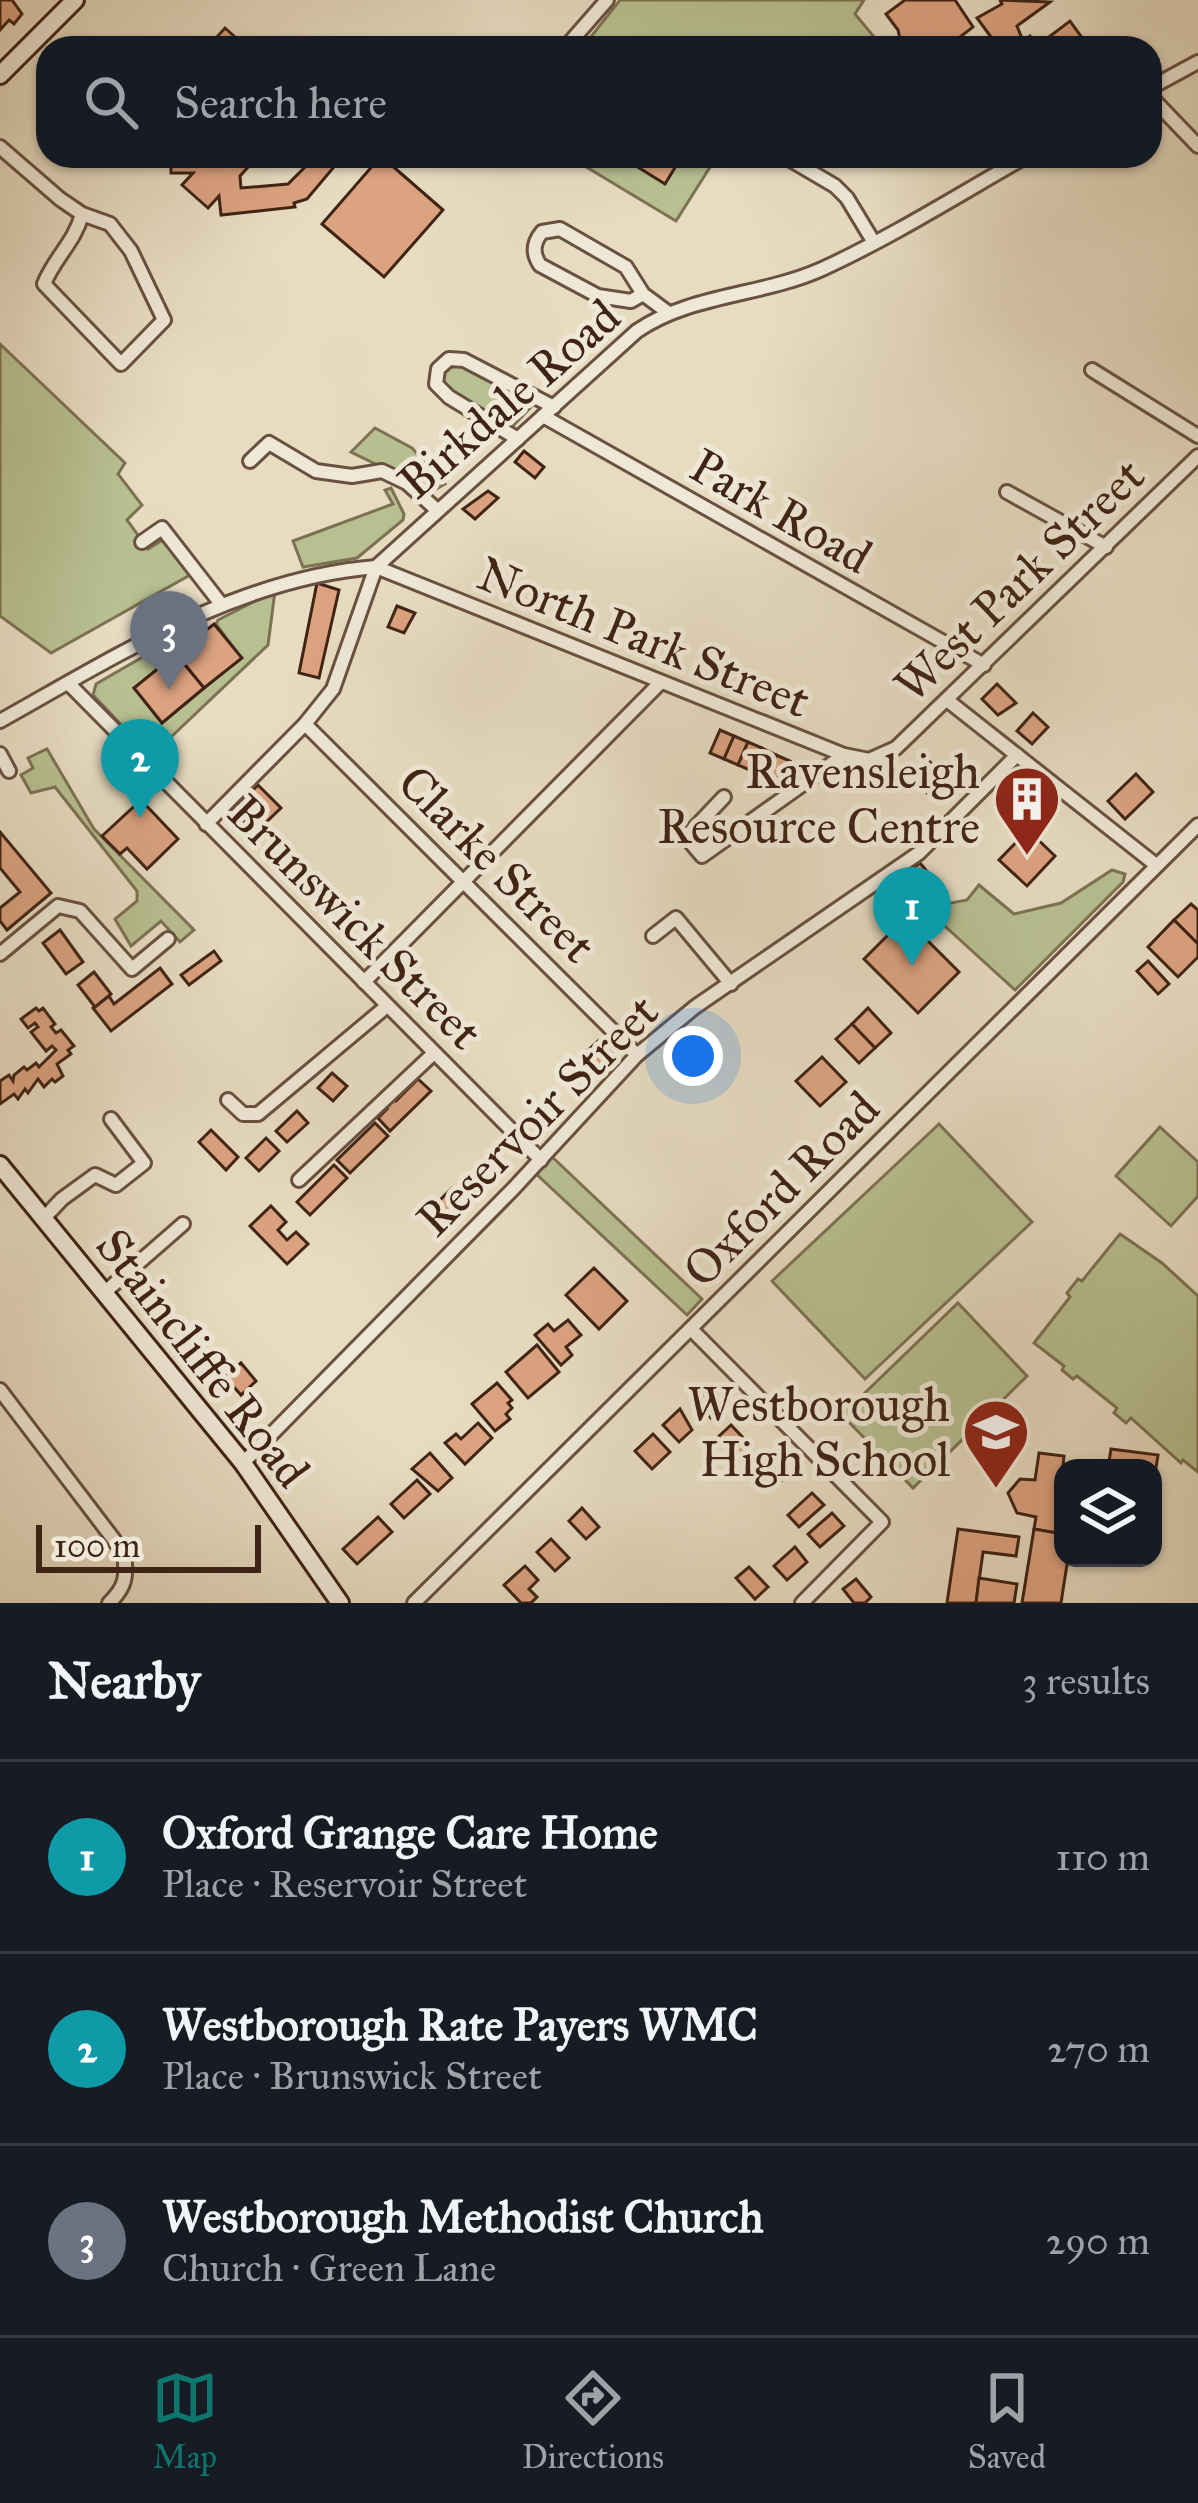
<!DOCTYPE html>
<meta charset="utf-8">
<style>
:root{--surface:#171b24;--page:#20242c;--text:#f1f3f6;--muted:#9ea1a6;--line:#363941;--accent:#0f766e}
body{margin:0;font-family:"IM FELL Great Primer",serif;background:var(--page);color:var(--text)}
.controls{position:absolute;right:36px;bottom:36px;display:grid;overflow:hidden;border-radius:24px;box-shadow:0 3px 9px #0004}
.controls button{width:108px;height:108px;display:grid;place-items:center;padding:0;border:0;border-bottom:3px solid var(--line);background:var(--surface);color:var(--text);font:60px sans-serif}
.scale{position:absolute;left:36px;bottom:30px;width:225px;box-sizing:border-box;padding-left:12px;border:6px solid #3f2314;border-top:0;font-size:33px;line-height:42px;white-space:nowrap;color:#3f2314;-webkit-text-stroke:9px #efe8d7;paint-order:stroke}
.you{position:absolute;left:693px;top:1056px;width:42px;height:42px;margin:-30px;border:9px solid #fff;border-radius:50%;background:#1a73e8;box-shadow:0 0 0 18px #1a73e833}
.badge{display:grid;place-items:center;width:78px;height:78px;border-radius:50%;background:var(--accent);color:#fff;font-size:39px;font-weight:700}
.pin{position:absolute;translate:-50% -99px;filter:drop-shadow(0 3px 6px #0008)}
.pin::after{content:'';position:absolute;top:63px;width:42px;height:36px;background:inherit;clip-path:polygon(0 0,100% 0,50% 100%)}
.list{margin:0;padding:0;list-style:none}
h2{display:flex;justify-content:space-between;align-items:center;height:156px;margin:0;padding:0 48px;font-size:51px}
h2 small{font-size:39px;font-weight:400;color:var(--muted)}
.list li{display:grid;grid-template-columns:78px 1fr auto;gap:36px;align-items:center;box-sizing:border-box;height:192px;padding:0 48px;border-top:3px solid var(--line)}
.list b{display:block;font-size:45px;white-space:nowrap}
.list p{margin:0;font-size:39px;white-space:nowrap;color:var(--muted)}
.list em{font-size:39px;font-style:normal;color:var(--muted)}
.icon{flex:none;width:66px;height:66px;fill:none;stroke:currentColor;stroke-width:2;stroke-linecap:round;stroke-linejoin:round}
.map{position:relative;flex:none;width:1198px;height:1603px;overflow:hidden}
.search{position:absolute;background:var(--surface);box-shadow:0 3px 9px #0004;left:36px;right:36px;top:36px;height:132px;display:flex;align-items:center;gap:30px;box-sizing:border-box;padding:0 42px;border-radius:36px;color:var(--muted);font-size:45px}
.sheet{height:732px;background:var(--surface)}
nav{display:flex;justify-content:space-around;align-items:center;box-sizing:border-box;height:168px;border-top:3px solid var(--line);background:var(--surface);font-size:33px;color:var(--muted)}
nav a{display:grid;justify-items:center;gap:6px}
nav .on{color:var(--accent)}
.map>svg:first-child{display:block}
.green{fill:#b8c092;stroke:#7c7253;stroke-width:3}
.building{fill:#dca381;stroke:#3f2314;stroke-width:3}
.lines{fill:none;stroke-linecap:round;stroke-linejoin:round}
.street-casing{stroke:#695140;stroke-width:18}
.secondary-casing{stroke:#3f2314;stroke-width:22}
.street{stroke:#efe8d7;stroke-width:12}
.secondary{stroke:#efe8d7;stroke-width:16}
.labels{text-anchor:middle;dominant-baseline:central;stroke-width:10;stroke-linejoin:round;paint-order:stroke}
.street-label{font-size:48px;fill:#3f2314;stroke:#efe8d7}
.poi-label{font-size:48px;fill:#3f2314;stroke:#efe8d7;text-anchor:end}
</style>
<div class="map">
<svg width="1198" height="1603" viewBox="0 0 1198 1603">
<rect width="100%" height="100%" fill="#e7dcc2"/>
<filter id="stains"><feTurbulence type="fractalNoise" baseFrequency=".00167" numOctaves="4"/><feColorMatrix values="0 0 0 0 .2 0 0 0 0 .09 0 0 0 0 .02 0 0 0 .5 -.17"/></filter>
<radialGradient id="worn" r=".72"><stop offset=".6" stop-color="#630" stop-opacity="0"/><stop offset="1" stop-color="#630" stop-opacity=".3"/></radialGradient>
<g class="green">
<path d="M620,0H864L855,14L879,43L872,48H582Z"/>
<path d="M568,156H717L676,221Z"/>
<path d="M0,344L125,463L118,474L142,505L127,520L148,549L163,540L190,575L51,653L0,616Z"/>
<path d="M451,363L464,365L535,403L511,428C489,416 442,400 441,372Z"/>
<path d="M375,428L412,448L445,484L426,495L408,480L351,452Z"/>
<path d="M391,488L404,514L403,520L357,558L303,567L293,541L393,504L385,490Z"/>
<path d="M275,591L268,645L151,756L93,695L96,684L160,647L168,661L134,688L162,723L241,658L216,624L218,620Z"/>
<path d="M47,749L94,829L194,930L180,942L161,921L131,946L115,919L137,901V891L55,787L31,793L21,775L33,768L28,758Z"/>
<path d="M1112,870L1125,874L1123,882L1015,990L925,908L934,899L941,905L967,900L979,885L1014,914L1061,903Z"/>
<path d="M939,1124L1032,1222L865,1379L772,1281Z"/>
<path d="M1160,1127L1198,1162V1196L1171,1226L1116,1176Z"/>
<path d="M548,1153L702,1299L687,1315L532,1170Z"/>
<path d="M1120,1234L1162,1263L1198,1296V1472L1183,1460L1181,1463L1131,1418L1126,1423L1114,1413L1117,1408L1077,1376L1073,1379L1062,1370L1064,1366L1034,1343L1070,1297L1067,1293L1078,1279L1082,1281Z"/>
<path d="M958,1303L1027,1376L913,1488L842,1415Z"/>
</g>
<g class="building">
<path d="M0,0H12L22,14L14,24L9,20L0,30Z"/>
<path d="M905,0H955L973,27L946,48H902L898,30L886,14Z"/>
<path d="M1000,0L1050,2L1017,26L1023,41L1030,36L1037,46L1070,21L1083,39L1071,48H999L977,18L1002,4Z"/>
<path d="M225,28L243,44L247,48H207Z"/>
<path d="M171,156H200L204,160L208,156H258L240,176L241,188L288,184L316,156H352L343,166L338,162L307,199L294,203L295,207L221,215L219,196L208,208L182,185L193,173H171Z"/>
<path d="M381,156L443,210L384,277L322,224Z"/>
<path d="M620,156H682L665,184Z"/>
<path d="M524,451L544,467L535,478L515,462Z"/>
<path d="M488,491L498,498L475,519L463,509Z"/>
<path d="M317,583L339,590L319,678L299,673Z"/>
<path d="M397,606L415,613L404,633L388,627Z"/>
<path d="M214,624L242,658L204,688L176,654Z"/>
<path d="M176,654L204,688L162,723L134,688Z"/>
<path d="M997,684L1016,703L998,715L982,699Z"/>
<path d="M1033,713L1048,727L1032,744L1017,731Z"/>
<path d="M720,730L734,736L724,759L710,753Z"/>
<path d="M734,736L748,742L738,765L724,759Z"/>
<path d="M748,742L762,748L752,771L738,765Z"/>
<path d="M762,748L776,755L766,777L752,771Z"/>
<path d="M776,755L790,761L780,783L766,777Z"/>
<path d="M930,762L947,780L930,796L913,777Z"/>
<path d="M1136,774L1153,792L1125,819L1108,801Z"/>
<path d="M258,785L281,808L255,833L233,810Z"/>
<path d="M141,800L178,839L147,869L127,848L120,854L102,836Z"/>
<path d="M1028,830L1055,856L1027,886L999,860Z"/>
<path d="M0,832L51,893L7,930L0,921V908L20,892L0,868Z"/>
<path d="M920,863L930,875L921,883L934,899L925,908L894,880Z"/>
<path d="M1191,904L1198,910V944L1174,920Z"/>
<path d="M905,918L959,972L918,1013L864,959Z"/>
<path d="M1174,920L1198,944V957L1178,977L1148,947Z"/>
<path d="M60,930L83,962L66,974L43,943Z"/>
<path d="M214,951L221,961L189,985L181,975Z"/>
<path d="M1148,961L1169,984L1158,994L1137,971Z"/>
<path d="M160,968L172,984L111,1031L93,1008L109,996L114,1004Z"/>
<path d="M94,972L111,994L95,1007L78,985Z"/>
<path d="M36,1008L39,1011L43,1008L55,1024L51,1027L56,1033L61,1030L74,1046L68,1050L71,1054L57,1064L63,1076L55,1082L52,1079L44,1087L38,1079L28,1093L25,1089L18,1099L14,1094L0,1104V1081L9,1075L13,1081L14,1075L24,1067L27,1070L36,1063L39,1067L56,1050L52,1046L46,1051L31,1032L38,1027L35,1023L28,1028L21,1019Z"/>
<path d="M868,1008L891,1033L875,1048L852,1024Z"/>
<path d="M852,1024L875,1048L859,1063L836,1039Z"/>
<path d="M599,1040L619,1061L603,1076L583,1055Z"/>
<path d="M822,1057L846,1082L820,1106L796,1081Z"/>
<path d="M332,1073L347,1086L333,1101L318,1088Z"/>
<path d="M418,1079L431,1091L390,1131L378,1118L387,1109L383,1106L392,1097L396,1101Z"/>
<path d="M297,1111L308,1123L287,1142L276,1131Z"/>
<path d="M375,1123L388,1136L350,1173L337,1160Z"/>
<path d="M211,1130L238,1157L226,1170L199,1142Z"/>
<path d="M266,1138L279,1151L259,1171L246,1158Z"/>
<path d="M334,1165L347,1178L310,1215L297,1202Z"/>
<path d="M452,1188L465,1201L446,1221L432,1208Z"/>
<path d="M271,1206L286,1222L278,1230L287,1240L296,1232L308,1244L287,1264L250,1226Z"/>
<path d="M594,1268L627,1301L599,1329L566,1295Z"/>
<path d="M568,1320L581,1335L566,1347L572,1355L561,1365L535,1335L548,1324L554,1331Z"/>
<path d="M537,1345L559,1372L528,1398L506,1372Z"/>
<path d="M241,1363L256,1381L241,1395L225,1377Z"/>
<path d="M497,1383L512,1400L508,1403L512,1408L506,1414L510,1419L495,1431L472,1404Z"/>
<path d="M704,1387L723,1407L711,1418L693,1398Z"/>
<path d="M680,1409L692,1430L679,1442L663,1425Z"/>
<path d="M478,1423L492,1438L465,1464L445,1443L456,1434L461,1439Z"/>
<path d="M731,1425L751,1446L738,1458L718,1437Z"/>
<path d="M653,1434L670,1452L652,1469L635,1451Z"/>
<path d="M1111,1449L1158,1455L1153,1487V1468H1108Z"/>
<path d="M769,1452L790,1472L775,1487L754,1467Z"/>
<path d="M430,1453L452,1478L438,1491L412,1469Z"/>
<path d="M1039,1453L1064,1456L1056,1533L1034,1529L1036,1517L1017,1513L1008,1493L1020,1479L1035,1480Z"/>
<path d="M417,1480L430,1494L404,1518L391,1504Z"/>
<path d="M812,1493L824,1505L799,1527L788,1515Z"/>
<path d="M582,1508L599,1527L586,1539L569,1521Z"/>
<path d="M832,1513L844,1526L820,1547L808,1534Z"/>
<path d="M378,1517L392,1532L357,1564L343,1549Z"/>
<path d="M958,1529L1019,1537L1016,1556L983,1552L976,1603H947Z"/>
<path d="M1034,1529L1063,1534V1558H1068L1061,1603H1022Z"/>
<path d="M551,1539L569,1558L555,1571L537,1552Z"/>
<path d="M795,1547L807,1562L787,1580L774,1566Z"/>
<path d="M525,1566L538,1580L529,1589L537,1597L531,1603H521L504,1585Z"/>
<path d="M749,1567L768,1587L755,1599L736,1578Z"/>
<path d="M979,1578L1017,1584L1014,1603H976Z"/>
<path d="M856,1579L871,1597L865,1603H854L843,1589Z"/>
</g>
<g class="lines">
<g class="street-casing">
<g id="street">
<path d="M565,48L607,0"/>
<path d="M1150,88L1198,62"/>
<path d="M1150,96L1198,146"/>
<path d="M0,147L60,199L82,214L110,224L131,251L164,320L121,364L44,284C54,258 75,242 82,214"/>
<path d="M784,156L835,186L847,198L873,241"/>
<path d="M643,294L631,301L598,296L540,265C532,253 533,243 542,232L560,229L626,267L643,294L666,311"/>
<path d="M1092,370L1198,436"/>
<path d="M543,416L984,665"/>
<path d="M518,439L449,397L436,384L438,369L449,359L464,360L554,407"/>
<path d="M250,461L269,443L316,471L352,476L382,471L407,483L437,510"/>
<path d="M1007,492L1106,547"/>
<path d="M142,542L162,528L221,604"/>
<path d="M68,683L541,1160"/>
<path d="M947,700L1156,865"/>
<path d="M0,721C118,655 238,578 376,567L844,755L869,760L896,748L1198,456"/>
<path d="M305,724L637,1055"/>
<path d="M0,754L9,771"/>
<path d="M724,797L686,837L702,856L844,755"/>
<path d="M206,824L305,724L333,689L376,567L637,331C691,294 762,296 822,269C892,237 960,194 1027,156"/>
<path d="M653,936L676,918L731,984"/>
<path d="M0,954L58,906L80,911L132,969L168,939"/>
<path d="M364,982L660,683"/>
<path d="M228,1100L243,1114H258L387,1006"/>
<path d="M299,1180L434,1053"/>
<path d="M43,1219L62,1199L95,1175L116,1185L144,1163L111,1119"/>
<path d="M105,1292L183,1224"/>
<path d="M692,1330L882,1522L802,1603"/>
<path d="M0,1390L124,1553C127,1576 126,1587 109,1603"/>
<path d="M243,1463L514,1188L637,1055L695,1007L919,853L1017,755"/>
<path d="M414,1603L1198,825"/>
</g>
</g>
<g class="secondary-casing">
<g id="secondary">
<path d="M0,75L75,0"/>
<path d="M0,1165L243,1463L340,1603"/>
</g>
</g>
<use href="#street" class="street"/>
<use href="#secondary" class="secondary"/>
</g>
<defs>
<g id="building-pin" transform="scale(3.45)"><path d="M0 17L-7.5 6A9.5 9.5 0 1 1 7.5 6Z" fill="#8f2418" stroke="#efe8d7"/><path d="M-4-6H4V6H1V3H-1V6H-4ZM-2.5-4.3h1.7v1.8h-1.7ZM.8-4.3h1.7v1.8H.8ZM-2.5-1h1.7V.8h-1.7ZM.8-1h1.7V.8H.8Z" fill="#fff"/></g>
<g id="school-pin" transform="scale(3.45)"><path d="M0 17L-7.5 6A9.5 9.5 0 1 1 7.5 6Z" fill="#8f2418" stroke="#efe8d7"/><path d="M0-5L7-2L0 1L-7-2ZM-4 1L0 2.5L4 1V4Q0 6-4 4Z" fill="#fff"/></g>
</defs>
<g fill-rule="evenodd">
<use href="#building-pin" x="1027" y="799"/>
<use href="#school-pin" x="996" y="1432"/>
</g>
<g class="labels">
<g class="street-label">
<text transform="translate(509 399) rotate(-41)">Birkdale Road</text>
<text transform="translate(781 511) rotate(30)">Park Road</text>
<text transform="translate(1019 580) rotate(-44)">West Park Street</text>
<text transform="translate(644 637) rotate(22)">North Park Street</text>
<text transform="translate(497 864) rotate(45)">Clarke Street</text>
<text transform="translate(355 922) rotate(45)">Brunswick Street</text>
<text transform="translate(537 1115) rotate(-45)">Reservoir Street</text>
<text transform="translate(781 1189) rotate(-45)">Oxford Road</text>
<text transform="translate(203 1358) rotate(52)">Staincliffe Road</text>
</g>
<g class="poi-label">
<text x="980" y="771">Ravensleigh<tspan x="980" dy="55">Resource Centre</tspan></text>
<text x="950" y="1404">Westborough<tspan x="950" dy="55">High School</tspan></text>
</g>
</g>
<rect width="100%" height="100%" filter="url(#stains)"/>
<rect width="100%" height="100%" fill="url(#worn)"/>
</svg>
<div class="controls">
<button><svg class="icon" aria-label="layers" viewBox="0 0 24 24"><path d="M12 4l9 5-9 5-9-5zM3 14l9 5 9-5"/></svg></button>
</div>
<div class="scale">100 m</div>
<div class="you"></div>
<div class="pin badge" style="left:912px;top:966px;background:#0f9aa8">1</div>
<div class="pin badge" style="left:140px;top:818px;background:#0f9aa8">2</div>
<div class="pin badge" style="left:169px;top:690px;background:#6b7280">3</div>
<div class="search"><svg class="icon" aria-label="search" viewBox="0 0 24 24"><circle cx="10" cy="10" r="6"/><path d="M15 15l6 6"/></svg>Search here</div>
</div>
<section class="sheet">
<h2>Nearby<small>3 results</small></h2>
<ul class="list">
<li><span class="badge" style="background:#0f9aa8">1</span><div><b>Oxford Grange Care Home</b><p>Place · Reservoir Street</p></div><em>110 m</em></li>
<li><span class="badge" style="background:#0f9aa8">2</span><div><b>Westborough Rate Payers WMC</b><p>Place · Brunswick Street</p></div><em>270 m</em></li>
<li><span class="badge" style="background:#6b7280">3</span><div><b>Westborough Methodist Church</b><p>Church · Green Lane</p></div><em>290 m</em></li>
</ul>
</section>
<nav>
<a class="on"><svg class="icon" aria-label="map" viewBox="0 0 24 24"><path d="M3 6l6-2 6 2 6-2v14l-6 2-6-2-6 2zM9 4v14M15 6v14"/></svg>Map</a>
<a><svg class="icon" aria-label="directions" viewBox="0 0 24 24"><path d="M12 3l9 9-9 9-9-9zM9 14v-3h6M13 9l2 2-2 2"/></svg>Directions</a>
<a><svg class="icon" aria-label="saved" viewBox="0 0 24 24"><path d="M7 4h10v16l-5-4-5 4z"/></svg>Saved</a>
</nav>
